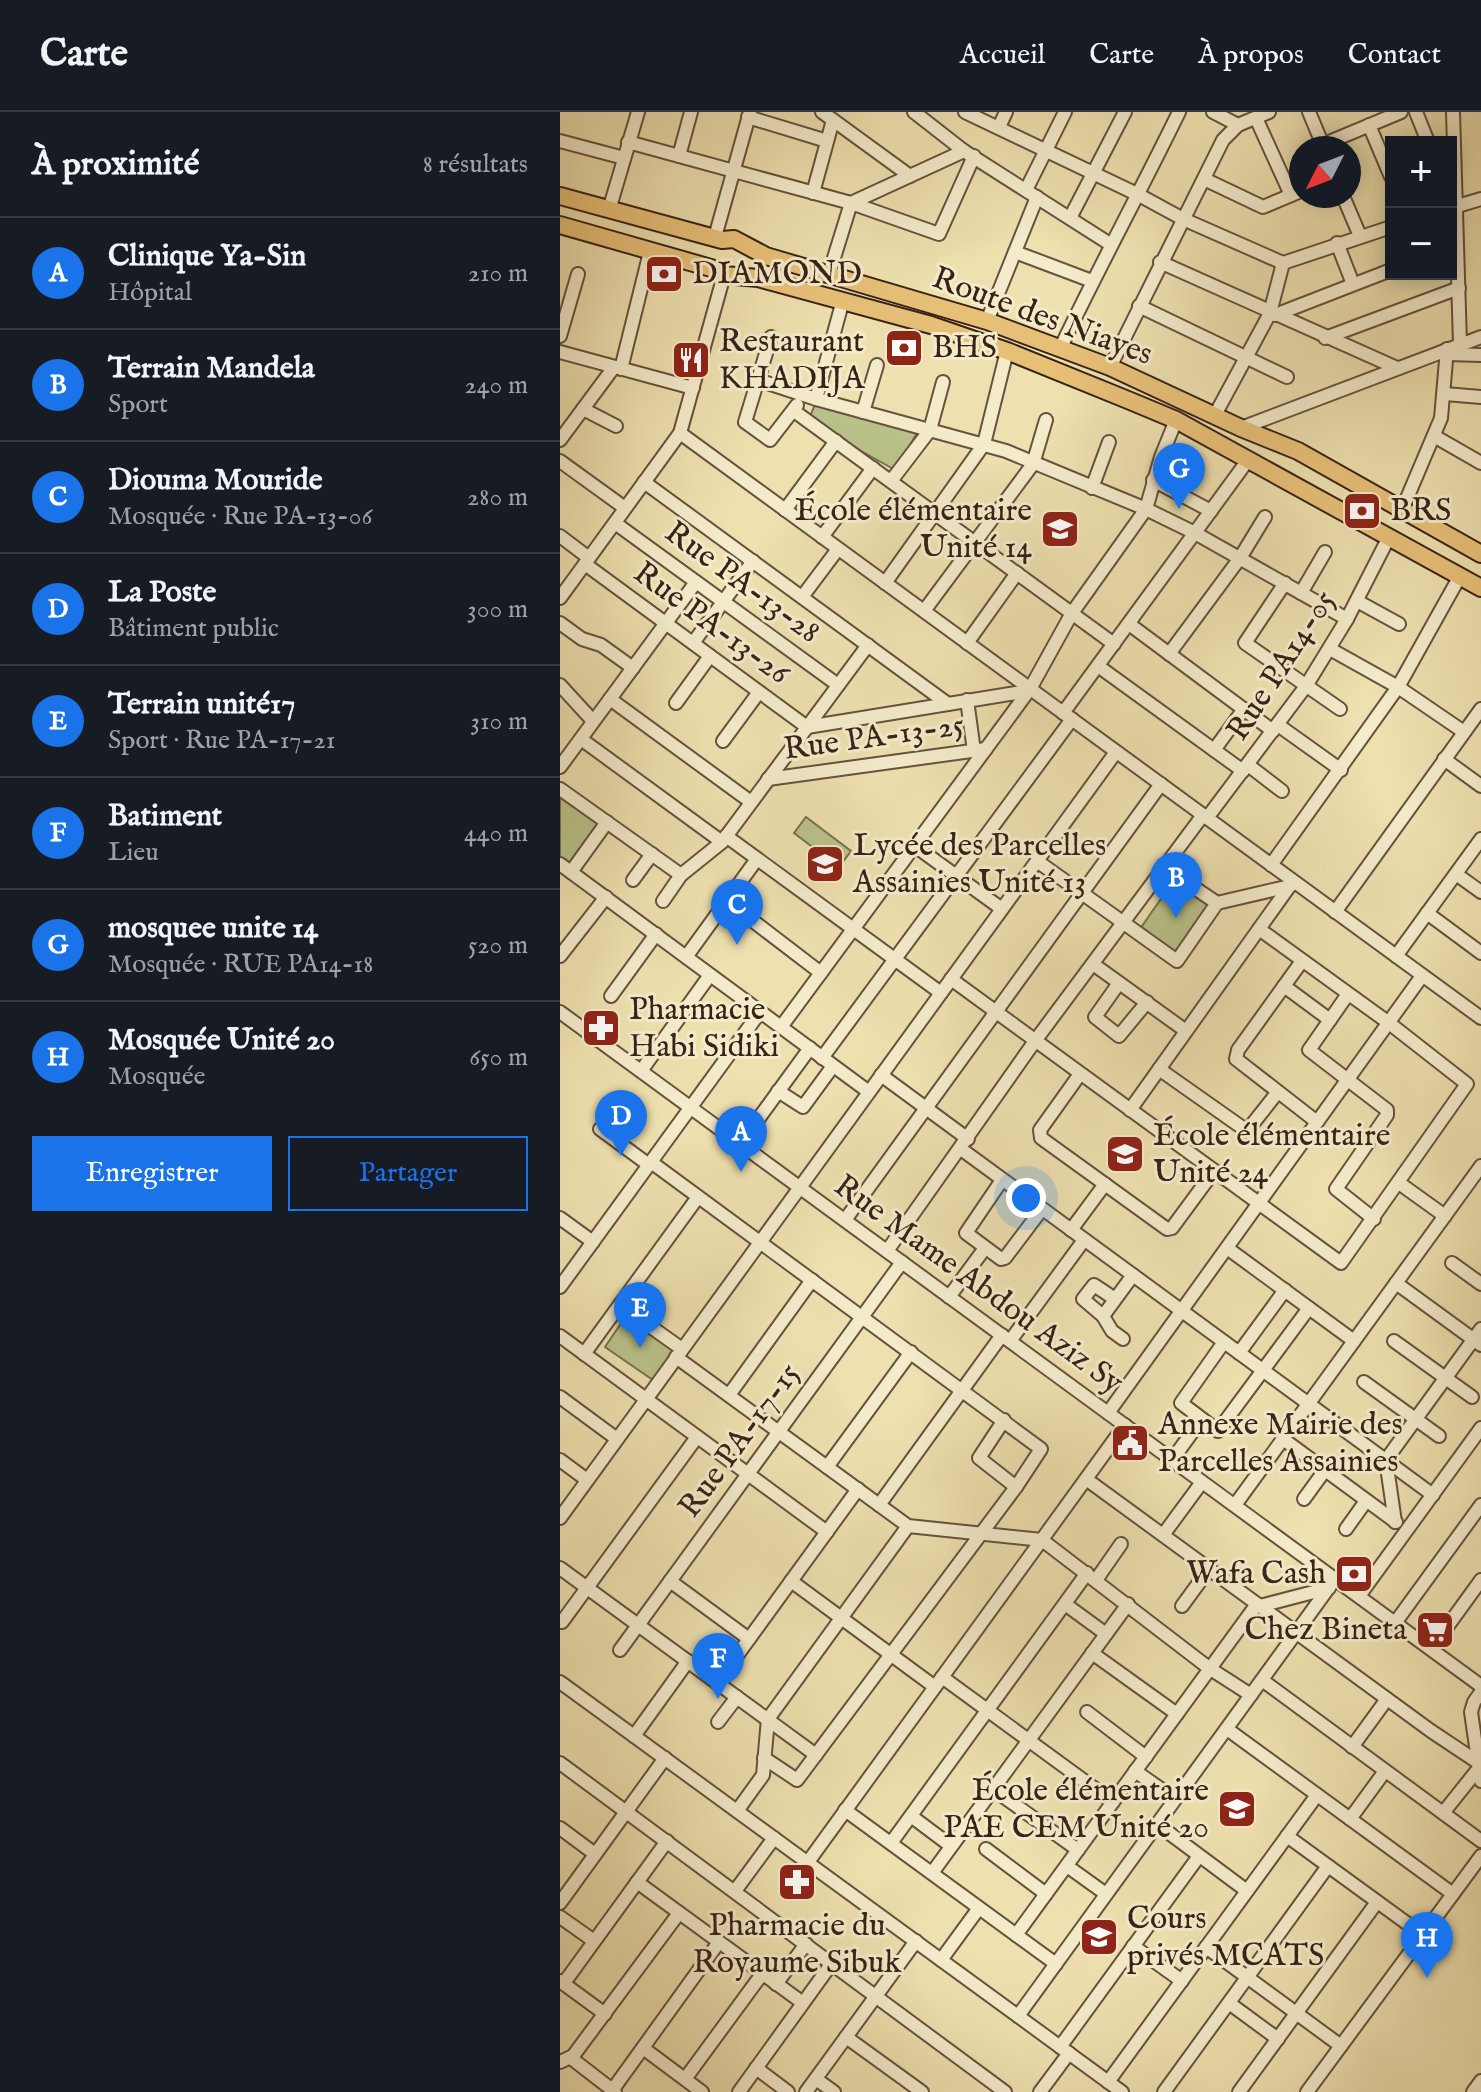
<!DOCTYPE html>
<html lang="fr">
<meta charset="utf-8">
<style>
:root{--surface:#171b24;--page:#242831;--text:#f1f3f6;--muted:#9ea1a6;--line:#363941;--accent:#1a73e8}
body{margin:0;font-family:"IM FELL English",serif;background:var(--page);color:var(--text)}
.controls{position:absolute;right:24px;top:24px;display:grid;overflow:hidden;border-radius:0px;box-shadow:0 4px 20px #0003}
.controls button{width:72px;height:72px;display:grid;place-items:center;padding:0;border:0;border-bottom:2px solid var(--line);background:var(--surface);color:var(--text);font:40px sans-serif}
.compass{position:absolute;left:729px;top:24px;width:72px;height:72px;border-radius:50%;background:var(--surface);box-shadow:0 4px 20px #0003;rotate:228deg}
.you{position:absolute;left:466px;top:1086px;width:28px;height:28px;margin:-20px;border:6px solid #fff;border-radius:50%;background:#1a73e8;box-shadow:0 0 0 12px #1a73e833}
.badge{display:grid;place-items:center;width:52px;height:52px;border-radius:50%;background:var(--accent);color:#fff;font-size:26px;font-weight:700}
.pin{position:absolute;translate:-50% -66px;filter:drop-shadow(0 2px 4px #0008)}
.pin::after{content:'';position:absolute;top:42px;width:28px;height:24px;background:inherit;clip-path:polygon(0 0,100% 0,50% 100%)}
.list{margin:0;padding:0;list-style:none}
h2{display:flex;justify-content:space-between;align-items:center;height:104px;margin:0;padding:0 32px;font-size:34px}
h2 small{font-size:26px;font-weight:400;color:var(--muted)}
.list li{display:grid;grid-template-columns:52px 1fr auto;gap:24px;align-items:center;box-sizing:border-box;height:112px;padding:0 32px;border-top:2px solid var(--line)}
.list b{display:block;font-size:30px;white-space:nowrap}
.list p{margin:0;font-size:26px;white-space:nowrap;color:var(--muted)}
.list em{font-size:26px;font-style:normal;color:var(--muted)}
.actions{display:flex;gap:16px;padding:24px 32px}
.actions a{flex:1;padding:18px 0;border:2px solid var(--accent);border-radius:0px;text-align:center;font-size:28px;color:var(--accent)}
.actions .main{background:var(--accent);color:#fff}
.map{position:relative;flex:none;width:921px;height:1980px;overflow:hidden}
header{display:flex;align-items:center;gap:48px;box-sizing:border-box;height:112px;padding:0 40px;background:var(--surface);border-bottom:2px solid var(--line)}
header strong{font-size:38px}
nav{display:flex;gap:44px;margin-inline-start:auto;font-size:28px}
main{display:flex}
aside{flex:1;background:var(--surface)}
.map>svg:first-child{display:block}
.green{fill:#b9c28a;stroke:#787251;stroke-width:2}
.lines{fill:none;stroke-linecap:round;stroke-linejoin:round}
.minor-casing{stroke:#66523e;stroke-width:16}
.major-casing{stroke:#382218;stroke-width:20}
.minor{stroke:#f4ebcb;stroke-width:12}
.major{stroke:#e7c078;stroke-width:16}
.labels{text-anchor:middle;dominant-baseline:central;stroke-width:6;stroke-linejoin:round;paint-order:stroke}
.poi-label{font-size:32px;fill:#382218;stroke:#f4ebcb;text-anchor:start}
.street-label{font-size:32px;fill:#382218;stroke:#f4ebcb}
</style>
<header>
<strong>Carte</strong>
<nav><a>Accueil</a><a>Carte</a><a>À propos</a><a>Contact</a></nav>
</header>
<main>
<aside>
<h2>À proximité<small>8 résultats</small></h2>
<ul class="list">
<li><span class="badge">A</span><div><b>Clinique Ya-Sin</b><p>Hôpital</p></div><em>210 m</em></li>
<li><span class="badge">B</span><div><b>Terrain Mandela</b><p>Sport</p></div><em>240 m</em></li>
<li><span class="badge">C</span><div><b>Diouma Mouride</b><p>Mosquée · Rue PA-13-06</p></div><em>280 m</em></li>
<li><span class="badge">D</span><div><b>La Poste</b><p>Bâtiment public</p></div><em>300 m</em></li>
<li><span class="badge">E</span><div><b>Terrain unité17</b><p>Sport · Rue PA-17-21</p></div><em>310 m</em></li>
<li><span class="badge">F</span><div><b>Batiment</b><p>Lieu</p></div><em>440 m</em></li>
<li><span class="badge">G</span><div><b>mosquee unite 14</b><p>Mosquée · RUE PA14-18</p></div><em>520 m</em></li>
<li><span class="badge">H</span><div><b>Mosquée Unité 20</b><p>Mosquée</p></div><em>650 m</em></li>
</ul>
<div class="actions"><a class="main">Enregistrer</a><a>Partager</a></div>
</aside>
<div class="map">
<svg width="921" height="1980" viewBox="0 0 921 1980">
<rect width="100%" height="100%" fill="#eee0af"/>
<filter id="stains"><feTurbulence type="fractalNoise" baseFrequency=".0025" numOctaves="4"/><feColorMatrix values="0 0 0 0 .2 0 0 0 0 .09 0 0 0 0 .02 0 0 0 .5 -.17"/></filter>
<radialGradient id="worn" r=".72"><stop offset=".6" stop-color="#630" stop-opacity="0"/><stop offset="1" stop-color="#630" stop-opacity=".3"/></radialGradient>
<g class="green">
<path d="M256,290L357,321L335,358L248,309Z"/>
<path d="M0,680L43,712L11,757L0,749Z"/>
<path d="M246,705L291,739L279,755L234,721Z"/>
<path d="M616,765L654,792L614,846L578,820Z"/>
<path d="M66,1204L114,1237L93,1268L45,1235Z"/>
</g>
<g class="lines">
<g class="minor-casing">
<g id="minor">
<path d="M262,0L350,64"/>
<path d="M354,0L404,39L550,132"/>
<path d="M405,0L579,83L623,107L723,151L831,115"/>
<path d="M653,0L678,13"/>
<path d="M749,0L764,36"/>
<path d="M856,0L868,30"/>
<path d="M893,0L900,232"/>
<path d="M188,5L267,29"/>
<path d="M696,6L731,83"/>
<path d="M809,13L831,65"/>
<path d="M439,15L446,0"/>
<path d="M0,29L64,46"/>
<path d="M68,30L291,91L379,122L414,44"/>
<path d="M762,33L841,0"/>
<path d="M119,44L131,0"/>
<path d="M644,67L703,95L741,79"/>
<path d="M466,78L505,0"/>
<path d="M253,81L273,8"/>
<path d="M783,84L800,124"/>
<path d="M891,96L921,87"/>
<path d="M49,98L78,0"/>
<path d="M510,106L565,0"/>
<path d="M155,125L190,0"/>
<path d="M777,131L793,172"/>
<path d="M455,140L532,169"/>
<path d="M600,150L837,256"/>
<path d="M269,162L291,91L404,39"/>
<path d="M579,194L727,265"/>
<path d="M715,203L831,158"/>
<path d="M427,209L477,85"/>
<path d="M0,224L18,162"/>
<path d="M211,225L185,310L210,328L237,293"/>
<path d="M765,226L899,176"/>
<path d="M500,237C538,157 580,80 619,0"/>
<path d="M0,240L133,276"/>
<path d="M887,242L921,243"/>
<path d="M550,255L663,28L678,13L709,0"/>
<path d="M61,257L90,140"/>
<path d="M198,268L256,287L446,339L586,397L635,421L787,507"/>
<path d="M885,282L921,285"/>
<path d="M256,287L283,188"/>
<path d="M23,297L56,314"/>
<path d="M234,299L554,532"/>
<path d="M303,300L317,253"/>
<path d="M655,303L710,201L723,151"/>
<path d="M681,316L921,225"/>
<path d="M120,321L921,906"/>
<path d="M874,324L921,351"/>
<path d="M0,328L54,255"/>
<path d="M0,349L65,396"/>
<path d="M593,368L651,399"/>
<path d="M331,369L370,318L383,270"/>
<path d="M84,370L388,592"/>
<path d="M532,376L549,330"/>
<path d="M225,398L276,329"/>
<path d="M842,398L881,306L887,237"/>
<path d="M55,411L278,573"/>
<path d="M0,424L29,446"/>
<path d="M262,425L313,356"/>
<path d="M25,452L247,615L468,579"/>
<path d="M325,471L424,332L447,239"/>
<path d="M725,471L685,531L780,597"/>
<path d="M741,481L765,440"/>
<path d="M242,485L278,437"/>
<path d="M0,486L120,321L164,163"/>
<path d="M797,489L839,512"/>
<path d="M364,499L473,352L486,308"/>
<path d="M0,511L22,527L41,533L73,556"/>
<path d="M569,512L713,619"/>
<path d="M133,531L193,449"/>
<path d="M407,531L457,461"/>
<path d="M770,537L838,575L904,620"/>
<path d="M609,542L680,446L705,405"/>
<path d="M538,554L683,659"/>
<path d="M0,573L33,609"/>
<path d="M50,587L191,690"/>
<path d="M407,588L414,639"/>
<path d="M116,591L150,544"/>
<path d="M503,601L688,348"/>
<path d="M718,613L781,658"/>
<path d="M21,627L162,730"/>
<path d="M163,629L199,580"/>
<path d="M654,638L684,597"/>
<path d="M884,647L921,674"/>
<path d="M688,653L722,679"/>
<path d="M0,655L136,470"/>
<path d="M208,667L426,637"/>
<path d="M0,677L121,763"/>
<path d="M647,706L746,574L787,507L829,425"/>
<path d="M166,724L381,881"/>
<path d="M355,734L442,797"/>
<path d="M477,749L617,849L657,791L730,774"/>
<path d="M0,752L309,980"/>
<path d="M711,753L838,575L900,464"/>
<path d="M605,756L657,791"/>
<path d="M11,760L47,710"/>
<path d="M896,762L921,780"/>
<path d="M73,768L92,742"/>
<path d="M103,789L121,763L162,730L308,533"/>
<path d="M167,789L261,861"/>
<path d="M775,800L921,597"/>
<path d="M867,801L921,841"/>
<path d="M0,844L46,785"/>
<path d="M836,844L921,727"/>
<path d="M126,845L197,747"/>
<path d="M742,849L678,938L676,947L757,1010"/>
<path d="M533,852L626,919"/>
<path d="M391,867L781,1151L907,972L829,911L699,817"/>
<path d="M559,871L535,905L559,924L587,890"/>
<path d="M724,874L770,908"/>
<path d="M788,882L749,938L827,998V1003L776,1077L814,1107"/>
<path d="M51,884L96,822"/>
<path d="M0,900L921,1574"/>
<path d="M221,915L470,577L512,501L586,397L601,345L616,308"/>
<path d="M262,946L512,607"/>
<path d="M599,957L687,1019L717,981"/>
<path d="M81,959L150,863"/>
<path d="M520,962L480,1018L481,1026L607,1117L612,1116L654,1059"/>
<path d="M321,963L408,1027"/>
<path d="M218,979L243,995L273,954"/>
<path d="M570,998L731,772"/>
<path d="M40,1017L89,1053"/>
<path d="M180,1032L250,936"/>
<path d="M401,1037L873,1383"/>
<path d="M91,1050L481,1337L456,1375L237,1668L204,1646"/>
<path d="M442,1068L406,1121L441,1147L445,1146L482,1097"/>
<path d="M839,1071L885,1104"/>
<path d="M0,1106L33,1130"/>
<path d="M285,1108L601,672"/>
<path d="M511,1118L545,1072"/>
<path d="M667,1136L794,1229"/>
<path d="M327,1139L475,929L643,703"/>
<path d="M892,1151L921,1172"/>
<path d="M836,1171L921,1233"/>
<path d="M0,1175L200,900"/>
<path d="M389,1185L425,1136"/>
<path d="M555,1187L534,1173L523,1187L543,1204L552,1219L563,1227"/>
<path d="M60,1193L122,1237"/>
<path d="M543,1204L573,1163"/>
<path d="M0,1224L267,1420"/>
<path d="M450,1229L524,1128"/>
<path d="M834,1229L912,1285"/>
<path d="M664,1230L621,1291L658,1319L749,1196"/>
<path d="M679,1241L725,1178"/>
<path d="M24,1242L138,1085"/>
<path d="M116,1245L348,1414L482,1428L649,1556L691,1583"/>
<path d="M804,1270L879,1324"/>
<path d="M169,1283L252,1168"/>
<path d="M0,1285L57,1327"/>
<path d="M548,1301L862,864"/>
<path d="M444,1308L419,1346L456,1375"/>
<path d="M723,1327L836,1410"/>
<path d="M0,1348L27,1368"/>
<path d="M612,1348L641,1308"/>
<path d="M267,1355L351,1240"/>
<path d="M526,1367L871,1619L919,1651"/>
<path d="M744,1387L765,1358"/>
<path d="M319,1393L442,1223"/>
<path d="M675,1393L921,1054"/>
<path d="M0,1406L556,640"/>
<path d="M835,1410L826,1348L921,1217"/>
<path d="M786,1417L806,1389"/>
<path d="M603,1423L642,1370"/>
<path d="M0,1456L256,1643"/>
<path d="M536,1468L561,1432"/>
<path d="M110,1469L189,1527"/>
<path d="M231,1469L375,1575"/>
<path d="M799,1484L921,1316"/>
<path d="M505,1492L546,1522"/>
<path d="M622,1494L649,1457"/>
<path d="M700,1494L769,1476"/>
<path d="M2,1510L137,1325"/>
<path d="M835,1511L921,1393"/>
<path d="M871,1537L921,1468"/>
<path d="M60,1538L342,1150"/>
<path d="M532,1541L617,1602"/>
<path d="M382,1565L553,1690"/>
<path d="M702,1568L921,1729"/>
<path d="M0,1570L562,1980"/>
<path d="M157,1571L298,1377"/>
<path d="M921,1580L914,1590L911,1600L921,1669"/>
<path d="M527,1600L586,1645"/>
<path d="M158,1610L177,1585"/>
<path d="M667,1617L893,1782"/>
<path d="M74,1624L128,1549"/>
<path d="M792,1635L827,1587"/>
<path d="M0,1651L445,1980"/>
<path d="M575,1659L615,1687"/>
<path d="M433,1677L518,1738"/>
<path d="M285,1698L496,1852"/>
<path d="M177,1699L203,1663L208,1607L348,1414"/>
<path d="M883,1701L919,1656"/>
<path d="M351,1704L391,1734"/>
<path d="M790,1707L825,1659"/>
<path d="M597,1712L687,1779"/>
<path d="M0,1716L35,1742"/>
<path d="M727,1724L863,1823"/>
<path d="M331,1731L527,1461"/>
<path d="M426,1737L486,1782"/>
<path d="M248,1750L565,1313"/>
<path d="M507,1754L546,1782"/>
<path d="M372,1761L568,1492"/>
<path d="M77,1770L243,1891"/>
<path d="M175,1779L214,1726"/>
<path d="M0,1791L105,1646"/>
<path d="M0,1805L34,1829"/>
<path d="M456,1823L697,1492"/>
<path d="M573,1834L622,1869"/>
<path d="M646,1835L781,1934"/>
<path d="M381,1848L419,1796"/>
<path d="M0,1869L45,1902"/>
<path d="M4,1871L107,1729"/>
<path d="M216,1872L246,1832"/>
<path d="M669,1891L718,1927"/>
<path d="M458,1904L775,1467"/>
<path d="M286,1925L362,1980"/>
<path d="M500,1935L639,1744"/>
<path d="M83,1936L142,1980"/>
<path d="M11,1946L55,1980"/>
<path d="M0,1950L13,1944L119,1801"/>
<path d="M196,1956L228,1980"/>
<path d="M125,1967L202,1862"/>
<path d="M256,1967L274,1980"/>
<path d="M548,1970L757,1683"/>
<path d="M51,1980L159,1830"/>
<path d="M179,1980L272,1851"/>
<path d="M246,1980L356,1829"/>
<path d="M480,1980L509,1941"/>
<path d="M604,1980L768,1754"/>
<path d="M679,1980L817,1790"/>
<path d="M747,1980L921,1744"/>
<path d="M913,1980L921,1969"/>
</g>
</g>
<g class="major-casing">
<g id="major">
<path d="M0,84L162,128L174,127L206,144L427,209L550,255L681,316L738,339L921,442"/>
<path d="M0,113L151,156L164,163L198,166L371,213L447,239L568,288L616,308L921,476"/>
</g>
</g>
<use href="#minor" class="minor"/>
<use href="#major" class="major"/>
</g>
<defs>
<g id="bank-square" transform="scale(2)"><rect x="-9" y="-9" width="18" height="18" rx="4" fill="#8f2418" stroke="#f4ebcb"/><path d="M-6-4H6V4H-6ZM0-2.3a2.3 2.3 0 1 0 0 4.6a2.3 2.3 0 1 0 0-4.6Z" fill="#fff"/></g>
<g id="restaurant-square" transform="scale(2)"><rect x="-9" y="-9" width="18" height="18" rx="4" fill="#8f2418" stroke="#f4ebcb"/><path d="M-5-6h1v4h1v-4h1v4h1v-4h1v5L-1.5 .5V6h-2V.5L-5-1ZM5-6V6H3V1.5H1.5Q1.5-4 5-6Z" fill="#fff"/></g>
<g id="school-square" transform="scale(2)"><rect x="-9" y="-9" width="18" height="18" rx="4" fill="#8f2418" stroke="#f4ebcb"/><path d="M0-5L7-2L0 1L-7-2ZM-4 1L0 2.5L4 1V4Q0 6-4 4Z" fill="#fff"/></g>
<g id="pharmacy-square" transform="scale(2)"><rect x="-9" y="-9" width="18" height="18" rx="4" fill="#8f2418" stroke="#f4ebcb"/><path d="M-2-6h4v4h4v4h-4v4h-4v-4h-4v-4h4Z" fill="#fff"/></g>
<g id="civic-square" transform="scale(2)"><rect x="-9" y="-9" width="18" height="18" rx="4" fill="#8f2418" stroke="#f4ebcb"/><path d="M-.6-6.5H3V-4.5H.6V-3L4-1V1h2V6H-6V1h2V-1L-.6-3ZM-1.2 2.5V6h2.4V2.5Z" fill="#fff"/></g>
<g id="supermarket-square" transform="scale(2)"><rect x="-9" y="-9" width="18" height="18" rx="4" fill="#8f2418" stroke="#f4ebcb"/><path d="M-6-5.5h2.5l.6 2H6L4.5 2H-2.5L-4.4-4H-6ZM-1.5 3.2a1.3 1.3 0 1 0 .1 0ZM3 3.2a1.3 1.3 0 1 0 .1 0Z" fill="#fff"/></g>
</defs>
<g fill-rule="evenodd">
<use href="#bank-square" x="104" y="162"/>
<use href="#bank-square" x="344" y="236"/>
<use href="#restaurant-square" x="131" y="248"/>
<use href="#bank-square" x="802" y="399"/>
<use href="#school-square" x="500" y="417"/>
<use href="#school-square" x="265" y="752"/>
<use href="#pharmacy-square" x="41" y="916"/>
<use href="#school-square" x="565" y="1042"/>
<use href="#civic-square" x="570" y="1331"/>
<use href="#bank-square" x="794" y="1462"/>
<use href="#supermarket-square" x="875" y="1518"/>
<use href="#school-square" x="677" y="1697"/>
<use href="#pharmacy-square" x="237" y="1770"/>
<use href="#school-square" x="539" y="1825"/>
</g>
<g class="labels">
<g class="poi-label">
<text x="132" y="162">DIAMOND</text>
<text x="159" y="230">Restaurant<tspan x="159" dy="37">KHADIJA</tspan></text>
<text x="372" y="236">BHS</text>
<text x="472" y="399" text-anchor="end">École élémentaire<tspan x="472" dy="37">Unité 14</tspan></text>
<text x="830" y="399">BRS</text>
<text x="293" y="734">Lycée des Parcelles<tspan x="293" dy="37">Assainies Unité 13</tspan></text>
<text x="69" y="898">Pharmacie<tspan x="69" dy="37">Habi Sidiki</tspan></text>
<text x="593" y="1024">École élémentaire<tspan x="593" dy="37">Unité 24</tspan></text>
<text x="598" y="1313">Annexe Mairie des<tspan x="598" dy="37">Parcelles Assainies</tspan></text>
<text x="766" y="1462" text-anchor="end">Wafa Cash</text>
<text x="847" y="1518" text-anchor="end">Chez Bineta</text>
<text x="649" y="1679" text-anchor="end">École élémentaire<tspan x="649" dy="37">PAE CEM Unité 20</tspan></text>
<text x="567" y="1807">Cours<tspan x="567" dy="37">privés MCATS</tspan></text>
<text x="237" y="1814" text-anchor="middle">Pharmacie du<tspan x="237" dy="37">Royaume Sibuk</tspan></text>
</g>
<g class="street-label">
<text transform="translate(482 205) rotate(20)">Route des Niayes</text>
<text transform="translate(182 471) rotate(36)">Rue PA-13-28</text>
<text transform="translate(151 512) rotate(36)">Rue PA-13-26</text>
<text transform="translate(722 554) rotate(-57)">Rue PA14-05</text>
<text transform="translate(314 626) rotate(-8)">Rue PA-13-25</text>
<text transform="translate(418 1173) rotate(36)">Rue Mame Abdou Aziz Sy</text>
<text transform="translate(180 1329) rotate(-54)">Rue PA-17-15</text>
</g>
</g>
<rect width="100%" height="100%" filter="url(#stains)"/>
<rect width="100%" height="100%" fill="url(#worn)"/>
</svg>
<div class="controls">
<button>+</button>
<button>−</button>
</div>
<svg class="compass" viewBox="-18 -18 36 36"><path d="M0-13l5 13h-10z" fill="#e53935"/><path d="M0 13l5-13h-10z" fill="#9ea1a6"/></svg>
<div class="you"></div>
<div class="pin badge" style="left:181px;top:1060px">A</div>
<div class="pin badge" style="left:616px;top:806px">B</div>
<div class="pin badge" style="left:177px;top:833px">C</div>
<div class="pin badge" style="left:61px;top:1044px">D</div>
<div class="pin badge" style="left:80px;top:1236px">E</div>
<div class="pin badge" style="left:158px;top:1587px">F</div>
<div class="pin badge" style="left:619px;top:397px">G</div>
<div class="pin badge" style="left:867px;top:1866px">H</div>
</div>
</main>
